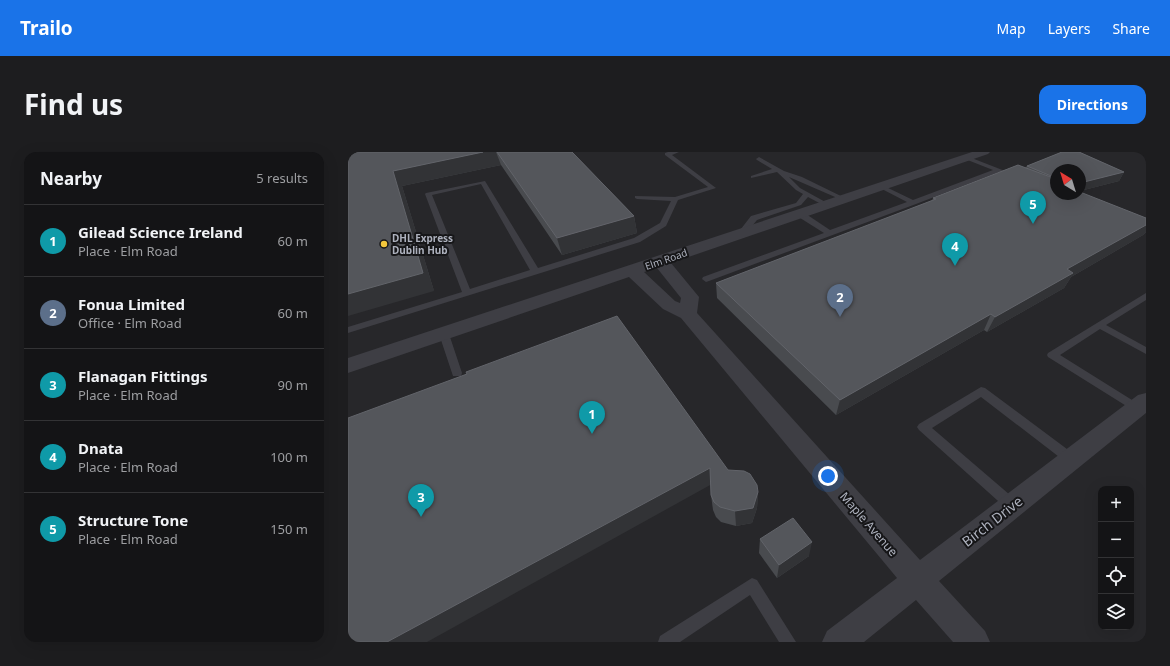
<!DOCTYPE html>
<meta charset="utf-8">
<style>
:root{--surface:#141416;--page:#1d1d1f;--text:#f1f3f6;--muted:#9d9ea1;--line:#333335;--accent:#1a73e8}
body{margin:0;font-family:"Noto Sans",sans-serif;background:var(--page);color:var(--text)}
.controls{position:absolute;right:12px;bottom:12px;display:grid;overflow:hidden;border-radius:8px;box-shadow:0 4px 16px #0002}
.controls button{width:36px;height:36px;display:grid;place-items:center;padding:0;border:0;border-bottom:1px solid var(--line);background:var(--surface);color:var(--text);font:20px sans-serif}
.compass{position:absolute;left:702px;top:12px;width:36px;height:36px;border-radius:50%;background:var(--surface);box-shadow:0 4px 16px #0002;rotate:322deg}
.you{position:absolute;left:480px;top:324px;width:14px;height:14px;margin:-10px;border:3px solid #fff;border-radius:50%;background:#1a73e8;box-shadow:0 0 0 6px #1a73e833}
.badge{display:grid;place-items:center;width:26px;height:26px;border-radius:50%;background:var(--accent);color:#fff;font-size:13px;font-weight:700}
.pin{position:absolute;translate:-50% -33px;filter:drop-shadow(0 1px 2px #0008)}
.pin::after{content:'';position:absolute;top:21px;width:14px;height:12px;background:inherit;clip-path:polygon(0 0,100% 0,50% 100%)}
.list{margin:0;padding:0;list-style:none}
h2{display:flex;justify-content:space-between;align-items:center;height:52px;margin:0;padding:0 16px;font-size:17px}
h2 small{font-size:13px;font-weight:400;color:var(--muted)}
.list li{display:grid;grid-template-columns:26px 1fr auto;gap:12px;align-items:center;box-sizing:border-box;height:72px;padding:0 16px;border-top:1px solid var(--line)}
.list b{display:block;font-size:15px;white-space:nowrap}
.list p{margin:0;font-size:13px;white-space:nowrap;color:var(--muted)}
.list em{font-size:13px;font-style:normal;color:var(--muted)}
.icon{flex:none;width:22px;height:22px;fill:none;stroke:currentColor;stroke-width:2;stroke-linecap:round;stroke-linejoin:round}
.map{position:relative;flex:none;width:798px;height:490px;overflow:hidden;border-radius:12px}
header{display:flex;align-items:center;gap:24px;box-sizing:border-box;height:56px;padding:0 20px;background:var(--accent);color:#fff}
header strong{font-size:19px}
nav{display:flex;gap:22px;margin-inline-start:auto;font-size:14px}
.intro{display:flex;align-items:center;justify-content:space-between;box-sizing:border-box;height:96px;padding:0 24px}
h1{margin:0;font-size:28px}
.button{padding:10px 18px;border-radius:12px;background:var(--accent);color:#fff;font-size:14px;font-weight:700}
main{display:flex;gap:24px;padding:0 24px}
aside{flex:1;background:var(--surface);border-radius:12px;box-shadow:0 4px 16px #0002}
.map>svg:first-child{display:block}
.built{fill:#27272a;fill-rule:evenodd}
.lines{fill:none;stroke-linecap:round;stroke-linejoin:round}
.service{fill:#3e3e44;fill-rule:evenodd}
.minor{fill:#3e3e44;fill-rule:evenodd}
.wall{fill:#494b4f}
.shaded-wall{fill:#323336}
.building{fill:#54565b;stroke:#62646a}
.poi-dot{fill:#f4c73c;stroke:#161618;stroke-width:1.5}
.labels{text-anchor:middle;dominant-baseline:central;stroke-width:4;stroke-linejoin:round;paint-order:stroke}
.far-poi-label{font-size:10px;font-weight:bold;fill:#adb1bd;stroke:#161618;text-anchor:start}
.far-street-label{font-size:10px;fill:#adb1bd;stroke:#161618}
.street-label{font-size:12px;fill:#adb1bd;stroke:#161618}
.near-street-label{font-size:14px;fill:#adb1bd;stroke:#161618}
</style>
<header>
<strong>Trailo</strong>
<nav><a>Map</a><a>Layers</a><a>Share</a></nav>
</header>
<div class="intro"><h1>Find us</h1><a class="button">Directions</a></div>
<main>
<aside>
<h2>Nearby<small>5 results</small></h2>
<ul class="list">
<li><span class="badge" style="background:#0f9aa8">1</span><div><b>Gilead Science Ireland</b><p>Place · Elm Road</p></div><em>60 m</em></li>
<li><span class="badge" style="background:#5c6f8a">2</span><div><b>Fonua Limited</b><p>Office · Elm Road</p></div><em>60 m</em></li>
<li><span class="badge" style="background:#0f9aa8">3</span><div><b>Flanagan Fittings</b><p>Place · Elm Road</p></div><em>90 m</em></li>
<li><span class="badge" style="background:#0f9aa8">4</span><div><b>Dnata</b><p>Place · Elm Road</p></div><em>100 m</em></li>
<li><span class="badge" style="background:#0f9aa8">5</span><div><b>Structure Tone</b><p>Place · Elm Road</p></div><em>150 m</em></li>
</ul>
</aside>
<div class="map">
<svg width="798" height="490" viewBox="0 0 798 490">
<rect width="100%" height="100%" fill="#1b1b1d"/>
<path class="built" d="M0,0H798V490H0ZM708,18H732V42H708ZM753,337H783V475H753Z"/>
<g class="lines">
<g class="service">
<path d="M320,0H331L324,3L368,36L330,48L318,74L292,90L0,181V175L114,140L77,42L78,41L137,29L190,116L286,86L312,71L323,49L289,47L287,46V44L327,45L360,35L317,3V1ZM133,32L182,118L122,137L84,43Z"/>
<path d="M411,5L436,19L454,25L499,47L494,48L441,25L452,36L481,52V54H477L460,45L453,53L409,68L396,84H390L389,82L403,64L448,51L455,42L448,38L429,20L403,26V24L424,17L409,8L408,7Z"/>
<path d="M617,5H621L657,19L654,21L651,20L568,52L361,129L358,130L354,127L355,125L476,81L449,64V60H455L482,78L559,50L532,36V34H536L565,48L645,18L617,7Z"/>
<path d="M798,141V148L758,173L798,195V202L752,177L712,203L792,253L794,256L792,259L788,260L700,205L699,203L700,201Z"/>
<path d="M96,179L101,182L114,221L113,224H105L91,182Z"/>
<path d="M633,235L637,236L727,303L729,307L727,311L723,312L719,311L633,245L584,276L669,349L671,353L669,357L664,359L659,357L571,278L569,275L571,272Z"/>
<path d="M404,426L409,428L448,490H431L402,443L332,490H310L312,484Z"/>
</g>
<path class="minor" d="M624,0H642L640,2L323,111L351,145L349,161L572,408L790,243L798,241V261L591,429L637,479L642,490H605L568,448L516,490H474L479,479L549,426L333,166L315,157L281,125L0,221V206ZM309,116L333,146L332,151L327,149L296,120Z"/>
</g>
<g class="wall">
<path d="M0,0H224L286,64L289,81L214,103L153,13L54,34L86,139Z"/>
<path d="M714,0H731L776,20L771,29L732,39V18H708V42H732V40L798,66V80L795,83L723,125L716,136L639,180L636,178L488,263L369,146L368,131L584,49L585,46L670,13L677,16L679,14Z"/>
<path d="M380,318L410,340L409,356L404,371L388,374L373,370L368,365L365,358L363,343Z"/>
<path d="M412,387L461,404L429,426L411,401Z"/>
</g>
<g class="shaded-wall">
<path d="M135,0H148L153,13L54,34L86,139L0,164V142L45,19Z"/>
<path d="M776,20L771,29L732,39V31Z"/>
<path d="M286,64L289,81L214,103L209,86Z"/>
<path d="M798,73V80L795,83L723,125L716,136L639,180L647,165L719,117Z"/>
<path d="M643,162L636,178L488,263L492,248Z"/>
<path d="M362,316L364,332L79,490H39Z"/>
<path d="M410,340L409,356L404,371L388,374L387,359Z"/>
<path d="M464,390L461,404L429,426L431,413Z"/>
</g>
<g class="building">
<path d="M0,0H135L45,19L75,121L0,142Z"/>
<path d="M149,0H224L286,64L209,86Z"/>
<path d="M714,0H731L776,20L732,31V18H708V26L679,14Z"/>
<path d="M670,13L708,27V42H732V40L798,66V73L719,117L725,121L647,165L643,162L492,248L368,131L588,47L585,46Z"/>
<path d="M269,164L380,318L396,319L402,322L409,333L410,340L405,356L387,359L372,355L366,350L363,343L362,316L39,490H0V266L119,222L118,220Z"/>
<path d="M445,366L464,390L431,413L412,387Z"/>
</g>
<circle class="poi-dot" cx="36" cy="92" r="4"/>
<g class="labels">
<g class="far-poi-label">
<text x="44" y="86">DHL Express<tspan x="44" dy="12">Dublin Hub</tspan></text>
</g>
<g class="far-street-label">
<text transform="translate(318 107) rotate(-19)">Elm Road</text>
</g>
<g class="street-label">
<text transform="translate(521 372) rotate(49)">Maple Avenue</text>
</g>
<g class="near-street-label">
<text transform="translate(644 369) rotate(-38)">Birch Drive</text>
</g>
</g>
</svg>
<div class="controls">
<button>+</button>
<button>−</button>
<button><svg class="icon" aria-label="locate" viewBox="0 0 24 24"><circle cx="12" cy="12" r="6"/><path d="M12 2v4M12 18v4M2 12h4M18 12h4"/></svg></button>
<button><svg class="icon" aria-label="layers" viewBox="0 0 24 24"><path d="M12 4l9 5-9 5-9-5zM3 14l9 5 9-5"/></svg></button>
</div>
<svg class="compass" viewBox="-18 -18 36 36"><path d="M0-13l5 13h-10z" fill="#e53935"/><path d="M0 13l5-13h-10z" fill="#9d9ea1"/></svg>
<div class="you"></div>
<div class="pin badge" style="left:244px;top:282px;background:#0f9aa8">1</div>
<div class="pin badge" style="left:492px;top:165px;background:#5c6f8a">2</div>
<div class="pin badge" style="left:73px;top:365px;background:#0f9aa8">3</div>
<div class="pin badge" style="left:607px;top:114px;background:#0f9aa8">4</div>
<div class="pin badge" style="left:685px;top:72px;background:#0f9aa8">5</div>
</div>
</main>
